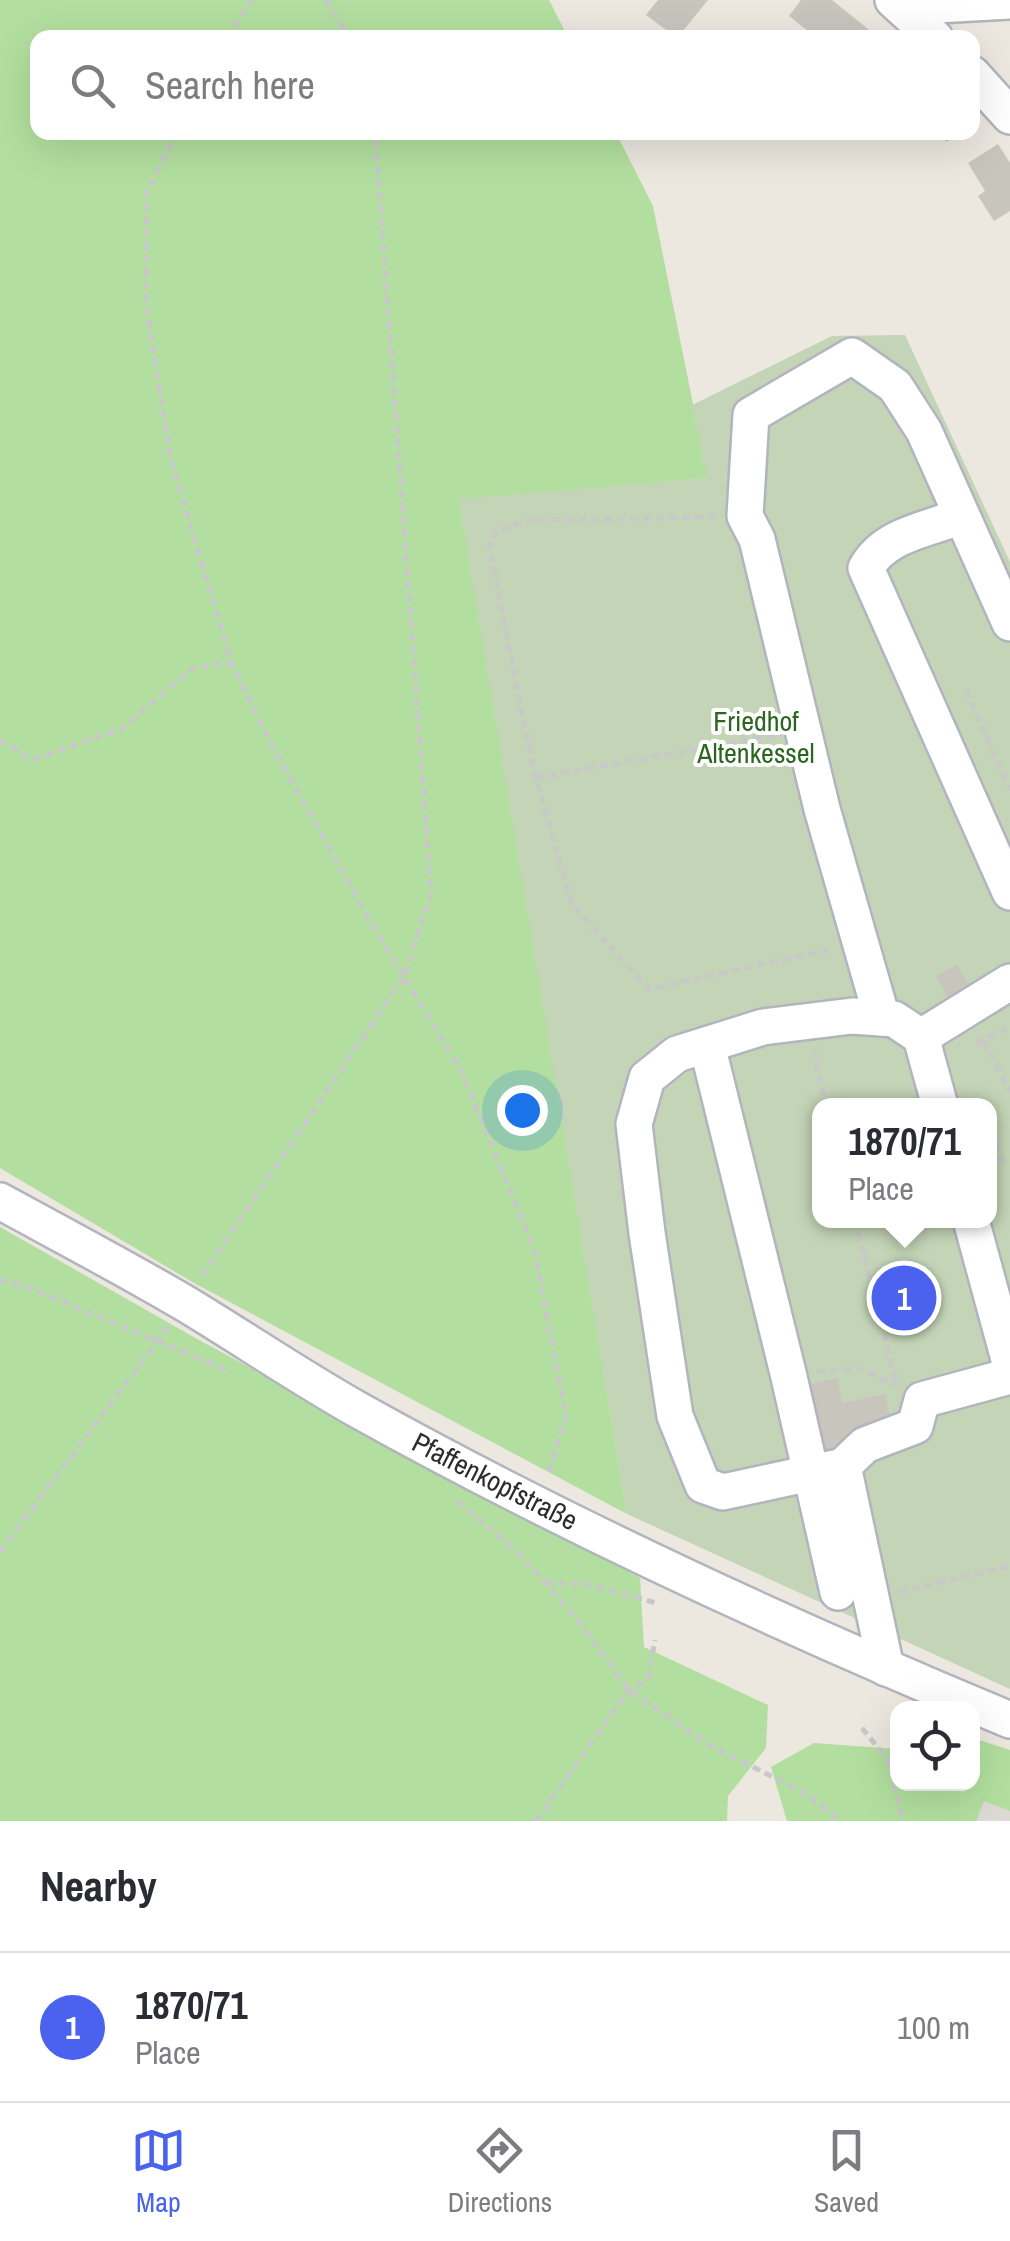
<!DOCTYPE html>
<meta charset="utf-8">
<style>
:root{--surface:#fff;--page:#f7f7f7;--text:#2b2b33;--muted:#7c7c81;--line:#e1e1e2;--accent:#4a62ee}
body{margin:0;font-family:"Archivo Narrow",sans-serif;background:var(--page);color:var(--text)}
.controls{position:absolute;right:30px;bottom:30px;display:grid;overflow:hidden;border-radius:20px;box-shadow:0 10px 40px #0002}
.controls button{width:90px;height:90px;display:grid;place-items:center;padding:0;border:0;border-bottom:2px solid var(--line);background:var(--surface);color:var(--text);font:50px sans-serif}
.you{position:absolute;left:522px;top:1110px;width:35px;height:35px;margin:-25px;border:8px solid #fff;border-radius:50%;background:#1a73e8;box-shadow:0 0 0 15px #1a73e833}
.badge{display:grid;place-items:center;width:65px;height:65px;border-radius:50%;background:var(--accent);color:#fff;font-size:32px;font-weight:700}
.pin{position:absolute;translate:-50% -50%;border:5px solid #fff;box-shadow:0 2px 10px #0006}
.popup{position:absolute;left:812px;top:1098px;width:185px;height:130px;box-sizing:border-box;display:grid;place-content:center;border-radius:20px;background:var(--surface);filter:drop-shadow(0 2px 8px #0005);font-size:32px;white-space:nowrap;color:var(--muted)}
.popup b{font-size:38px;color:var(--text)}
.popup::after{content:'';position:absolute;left:50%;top:100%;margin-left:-20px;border:20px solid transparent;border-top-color:var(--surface)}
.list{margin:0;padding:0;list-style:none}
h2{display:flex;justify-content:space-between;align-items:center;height:130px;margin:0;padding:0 40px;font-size:42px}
h2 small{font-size:32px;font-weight:400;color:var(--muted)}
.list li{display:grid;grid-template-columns:65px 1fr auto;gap:30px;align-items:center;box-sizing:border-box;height:150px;padding:0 40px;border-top:2px solid var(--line)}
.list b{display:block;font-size:38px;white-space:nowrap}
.list p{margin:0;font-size:32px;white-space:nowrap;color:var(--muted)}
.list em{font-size:32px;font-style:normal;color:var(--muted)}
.icon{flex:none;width:55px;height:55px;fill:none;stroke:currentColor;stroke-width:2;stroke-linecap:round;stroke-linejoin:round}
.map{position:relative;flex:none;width:1010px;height:1821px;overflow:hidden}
.search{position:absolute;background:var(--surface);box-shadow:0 10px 40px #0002;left:30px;right:30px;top:30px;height:110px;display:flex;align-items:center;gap:25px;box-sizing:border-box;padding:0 35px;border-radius:20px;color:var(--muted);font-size:38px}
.sheet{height:280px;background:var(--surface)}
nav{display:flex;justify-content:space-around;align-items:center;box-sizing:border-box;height:140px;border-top:2px solid var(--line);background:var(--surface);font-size:28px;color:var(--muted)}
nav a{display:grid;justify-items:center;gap:5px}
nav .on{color:var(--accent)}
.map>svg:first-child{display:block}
.green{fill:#b2df9f}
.cemetery{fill:#c4d5b7;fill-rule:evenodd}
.plaza{fill:#dddad6}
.building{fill:#c8c5bd}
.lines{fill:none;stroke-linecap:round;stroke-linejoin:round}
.minor-casing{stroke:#b2b4be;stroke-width:40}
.path{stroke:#c8c8c8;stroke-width:5;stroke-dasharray:8 5;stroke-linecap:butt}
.minor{stroke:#fff;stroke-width:35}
.labels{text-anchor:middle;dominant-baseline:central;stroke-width:8;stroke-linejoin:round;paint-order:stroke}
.park-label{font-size:28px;fill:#2b651f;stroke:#fff}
.street-label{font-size:28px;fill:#2c2c2c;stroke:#fff}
</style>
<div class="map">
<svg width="1010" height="1821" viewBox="0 0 1010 1821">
<rect width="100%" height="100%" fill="#ece7df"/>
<g class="green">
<path d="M0,0H549L568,37L38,38V132L616,133L653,206L708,478L460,500L627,1514L194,1283L0,1168Z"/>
<path d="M0,1227L199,1340L640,1578L644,1647L768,1705L766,1748L728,1796L727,1821H0Z"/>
<path d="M973,1738L1010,1750V1821H787L771,1767L814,1743L897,1749L898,1784H972Z"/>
</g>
<path class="cemetery" d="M905,335L1010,562V1689L627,1514L459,499L707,478L692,405L832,336ZM819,1106H989V1220H819Z"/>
<path class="plaza" d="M984,1801L1010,1811V1821H976Z"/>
<g class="building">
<path d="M708,0L677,38L646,15L658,0Z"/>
<path d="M801,0H832L879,38H817L789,16Z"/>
<path d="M934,132H954L947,142Z"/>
<path d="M998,144L1010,163V211L994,221L978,196L985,191L968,163Z"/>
<path d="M957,964L970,987L949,999L936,976Z"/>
<path d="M837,1378L843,1403L885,1394L892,1426L848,1436L852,1451L824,1457L807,1385Z"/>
</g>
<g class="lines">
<g class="minor-casing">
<g id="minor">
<path d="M893,0L935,38"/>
<path d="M902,7L1010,1"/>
<path d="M972,74L1010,116"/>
<path d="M961,516C927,530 885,534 866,568L1010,892"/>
<path d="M1010,982L921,1037L894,1019L882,1018L852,1016L763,1027L677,1054L647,1078L634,1124L647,1233L675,1416L703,1485L723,1492L843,1466L865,1445L915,1426L922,1400L1010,1376"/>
<path d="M882,1018L822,809L757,539L745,516L751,415L852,356L895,386L924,431L1010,623"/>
<path d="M921,1037L940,1106"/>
<path d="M707,1045L789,1377L838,1592"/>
<path d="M0,1201C62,1235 125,1268 186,1304C244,1339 301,1378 360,1411C570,1528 789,1628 1010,1720"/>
<path d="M971,1220L1010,1363"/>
<path d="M843,1466L886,1668"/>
</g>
</g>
<g class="path">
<path d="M326,0L349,38"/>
<path d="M228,38L251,0"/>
<path d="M177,132L147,192L146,303L170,456L231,662L271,744L372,924L461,1071L534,1249L566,1415L547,1476"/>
<path d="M716,517L528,520L497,530L489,547L533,768L572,905L649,989L833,949"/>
<path d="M966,690L1010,790"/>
<path d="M0,740L32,760L123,728L191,669L231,662"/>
<path d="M536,778L774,735"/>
<path d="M984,1041L1010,1092"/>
<path d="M976,1043L1010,1026"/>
<path d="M813,1050L827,1106"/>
<path d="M989,1132L1004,1163"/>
<path d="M855,1220L896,1382"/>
<path d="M202,1276L405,975L431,894L375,132"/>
<path d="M0,1280L33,1289L231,1372"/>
<path d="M817,1371L860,1369L897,1385"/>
<path d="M457,1501L518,1552L576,1618L629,1690L709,1745L801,1791L841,1821"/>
<path d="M0,1552L168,1327"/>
<path d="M545,1583L587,1584L656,1603"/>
<path d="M899,1592L1010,1566"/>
<path d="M862,1728L888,1760L903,1821"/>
<path d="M536,1821L629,1690L648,1679L655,1640"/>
</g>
<use href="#minor" class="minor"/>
</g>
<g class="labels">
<g class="park-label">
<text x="756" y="721">Friedhof<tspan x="756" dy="32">Altenkessel</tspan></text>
</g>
<g class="street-label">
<text transform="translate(495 1481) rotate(27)">Pfaffenkopfstraße</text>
</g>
</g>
</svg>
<div class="controls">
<button><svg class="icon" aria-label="locate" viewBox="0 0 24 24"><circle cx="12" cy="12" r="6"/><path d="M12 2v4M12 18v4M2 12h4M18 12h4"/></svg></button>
</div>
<div class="you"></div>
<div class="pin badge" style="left:904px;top:1298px">1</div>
<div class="popup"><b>1870/71</b>Place</div>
<div class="search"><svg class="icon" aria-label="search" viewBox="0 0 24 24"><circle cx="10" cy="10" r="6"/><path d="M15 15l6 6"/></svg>Search here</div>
</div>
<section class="sheet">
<h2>Nearby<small></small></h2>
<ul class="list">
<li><span class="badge">1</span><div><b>1870/71</b><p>Place</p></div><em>100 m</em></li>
</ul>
</section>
<nav>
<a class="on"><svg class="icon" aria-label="map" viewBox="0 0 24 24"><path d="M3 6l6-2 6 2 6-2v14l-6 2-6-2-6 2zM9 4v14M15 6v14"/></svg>Map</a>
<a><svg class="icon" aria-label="directions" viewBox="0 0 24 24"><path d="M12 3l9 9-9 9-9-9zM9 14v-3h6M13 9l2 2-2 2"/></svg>Directions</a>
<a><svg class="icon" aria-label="saved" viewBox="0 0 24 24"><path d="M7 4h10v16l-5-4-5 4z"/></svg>Saved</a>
</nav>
